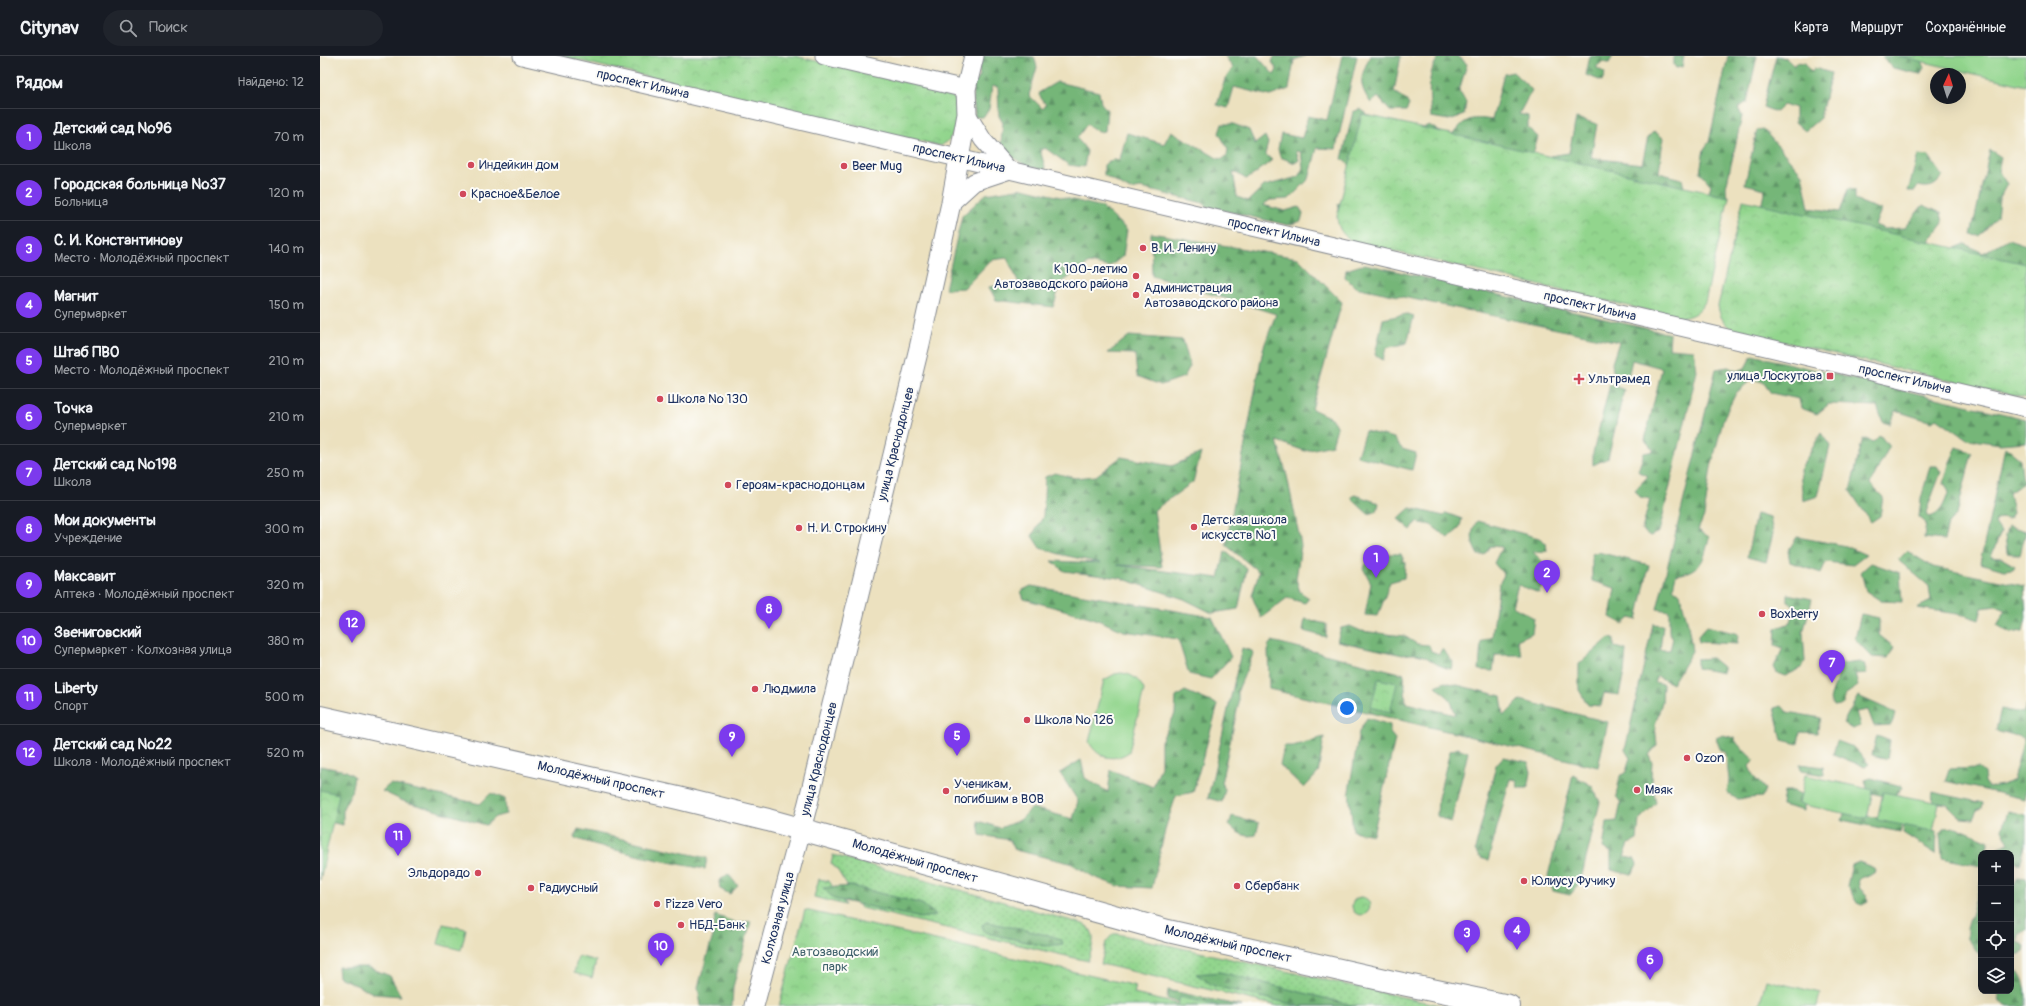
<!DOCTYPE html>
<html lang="ru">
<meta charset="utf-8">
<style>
:root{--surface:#171b24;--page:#20242c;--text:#f1f3f6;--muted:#9ea1a6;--line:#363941;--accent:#7c3aed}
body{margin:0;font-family:Pangolin,sans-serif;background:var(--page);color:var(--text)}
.controls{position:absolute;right:12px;bottom:12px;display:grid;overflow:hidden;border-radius:8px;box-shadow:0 4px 16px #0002}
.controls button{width:36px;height:36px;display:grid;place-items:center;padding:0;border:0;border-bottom:1px solid var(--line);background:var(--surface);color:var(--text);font:20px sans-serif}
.compass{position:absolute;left:1610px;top:12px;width:36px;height:36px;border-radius:50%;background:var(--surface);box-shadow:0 4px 16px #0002;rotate:4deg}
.you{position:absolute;left:1027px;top:652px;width:14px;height:14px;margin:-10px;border:3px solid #fff;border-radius:50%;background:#1a73e8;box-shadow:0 0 0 6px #1a73e833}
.badge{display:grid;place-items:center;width:26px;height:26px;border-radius:50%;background:var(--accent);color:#fff;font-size:13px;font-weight:700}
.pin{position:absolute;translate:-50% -33px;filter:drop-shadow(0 1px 2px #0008)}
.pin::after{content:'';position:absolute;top:21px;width:14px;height:12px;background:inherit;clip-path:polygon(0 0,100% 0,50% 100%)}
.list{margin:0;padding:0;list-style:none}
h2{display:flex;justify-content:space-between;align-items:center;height:52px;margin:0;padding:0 16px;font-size:17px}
h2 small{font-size:13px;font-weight:400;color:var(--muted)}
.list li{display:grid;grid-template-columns:26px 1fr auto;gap:12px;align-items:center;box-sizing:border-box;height:56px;padding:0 16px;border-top:1px solid var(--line)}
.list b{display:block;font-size:15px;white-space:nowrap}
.list p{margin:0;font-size:13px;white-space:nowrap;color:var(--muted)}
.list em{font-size:13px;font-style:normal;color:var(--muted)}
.icon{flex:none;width:22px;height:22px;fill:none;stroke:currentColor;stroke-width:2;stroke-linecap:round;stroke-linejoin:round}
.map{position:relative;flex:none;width:1706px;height:950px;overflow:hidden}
header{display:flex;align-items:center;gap:24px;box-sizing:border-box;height:56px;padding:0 20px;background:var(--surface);border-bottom:1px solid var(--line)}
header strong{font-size:19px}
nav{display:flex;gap:22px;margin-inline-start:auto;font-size:14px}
.search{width:280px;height:36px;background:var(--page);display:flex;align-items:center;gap:10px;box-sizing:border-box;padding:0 14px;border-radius:22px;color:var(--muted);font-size:15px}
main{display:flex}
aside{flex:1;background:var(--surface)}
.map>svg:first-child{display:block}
.grass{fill:url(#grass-dots);stroke:#568276}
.forest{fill:url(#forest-firs);stroke:#48726b}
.park{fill:url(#park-crowns);stroke:#568276}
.garden{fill:#92d58d;stroke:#568276}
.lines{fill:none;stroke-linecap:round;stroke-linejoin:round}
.tertiary-casing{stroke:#84888e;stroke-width:19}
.secondary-casing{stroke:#84888e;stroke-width:21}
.primary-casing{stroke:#84888e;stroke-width:24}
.tertiary{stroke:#fff;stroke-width:17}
.secondary{stroke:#fff;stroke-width:19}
.primary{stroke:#fff;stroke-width:22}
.poi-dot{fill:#d1495b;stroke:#fdfcf7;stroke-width:1.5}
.labels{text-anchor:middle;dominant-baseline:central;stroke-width:4;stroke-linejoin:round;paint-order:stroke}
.street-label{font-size:13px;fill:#1b2f5e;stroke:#fdfcf7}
.poi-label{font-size:13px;fill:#1b2f5e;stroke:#fdfcf7;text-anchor:start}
.park-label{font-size:13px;fill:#3f616c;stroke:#fdfcf7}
</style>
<header>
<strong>Citynav</strong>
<div class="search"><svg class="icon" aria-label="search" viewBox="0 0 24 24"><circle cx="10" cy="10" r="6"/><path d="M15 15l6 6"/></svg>Поиск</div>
<nav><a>Карта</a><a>Маршрут</a><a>Сохранённые</a></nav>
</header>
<main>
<aside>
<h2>Рядом<small>Найдено: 12</small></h2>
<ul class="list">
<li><span class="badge">1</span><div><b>Детский сад №96</b><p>Школа</p></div><em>70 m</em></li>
<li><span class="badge">2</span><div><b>Городская больница №37</b><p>Больница</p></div><em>120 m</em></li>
<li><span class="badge">3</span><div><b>С. И. Константинову</b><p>Место · Молодёжный проспект</p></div><em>140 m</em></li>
<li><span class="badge">4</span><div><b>Магнит</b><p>Супермаркет</p></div><em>150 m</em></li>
<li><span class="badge">5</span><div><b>Штаб ПВО</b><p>Место · Молодёжный проспект</p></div><em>210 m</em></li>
<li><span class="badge">6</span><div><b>Точка</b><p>Супермаркет</p></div><em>210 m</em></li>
<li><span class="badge">7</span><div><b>Детский сад №198</b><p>Школа</p></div><em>250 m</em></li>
<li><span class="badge">8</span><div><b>Мои документы</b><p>Учреждение</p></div><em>300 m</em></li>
<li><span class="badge">9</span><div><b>Максавит</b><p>Аптека · Молодёжный проспект</p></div><em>320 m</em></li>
<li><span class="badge">10</span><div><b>Звениговский</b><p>Супермаркет · Колхозная улица</p></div><em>380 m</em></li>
<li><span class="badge">11</span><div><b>Liberty</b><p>Спорт</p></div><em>500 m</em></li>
<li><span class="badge">12</span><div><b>Детский сад №22</b><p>Школа · Молодёжный проспект</p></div><em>520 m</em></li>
</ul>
</aside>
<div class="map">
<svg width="1706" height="950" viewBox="0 0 1706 950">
<defs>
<pattern id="grass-dots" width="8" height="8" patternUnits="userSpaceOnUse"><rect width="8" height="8" fill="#92d58d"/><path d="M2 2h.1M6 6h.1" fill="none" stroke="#7db77c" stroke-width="1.8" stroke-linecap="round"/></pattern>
<pattern id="forest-firs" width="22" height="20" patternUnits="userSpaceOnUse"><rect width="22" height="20" fill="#75b678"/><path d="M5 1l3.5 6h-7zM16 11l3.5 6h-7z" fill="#5f9466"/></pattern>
<pattern id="park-crowns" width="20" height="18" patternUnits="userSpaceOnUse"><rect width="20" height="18" fill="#92d58d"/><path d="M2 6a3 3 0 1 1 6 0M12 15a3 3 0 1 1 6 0" fill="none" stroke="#7db77c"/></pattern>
</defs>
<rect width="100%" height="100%" fill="#fdfcf7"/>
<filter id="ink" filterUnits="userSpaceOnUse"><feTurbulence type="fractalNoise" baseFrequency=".025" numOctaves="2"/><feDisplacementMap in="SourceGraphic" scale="8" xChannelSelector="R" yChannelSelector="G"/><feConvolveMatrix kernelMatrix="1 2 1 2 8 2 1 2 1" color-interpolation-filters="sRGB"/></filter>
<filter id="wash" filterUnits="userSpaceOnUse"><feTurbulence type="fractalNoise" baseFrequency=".012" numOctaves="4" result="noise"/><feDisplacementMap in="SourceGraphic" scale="16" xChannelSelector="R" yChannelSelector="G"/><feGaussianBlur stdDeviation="0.9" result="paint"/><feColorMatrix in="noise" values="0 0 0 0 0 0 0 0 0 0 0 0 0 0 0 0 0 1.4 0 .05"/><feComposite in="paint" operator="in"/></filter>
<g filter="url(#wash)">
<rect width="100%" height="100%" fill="#ece1bf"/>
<g class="grass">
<path d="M513,799L763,868C779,875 772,892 768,905L541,852L518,815L511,807Z"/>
<path d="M499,823L509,825L525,849L494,841Z"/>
<path d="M793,878H798L1123,950H958L781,908L786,886Z"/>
</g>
<g class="forest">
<path d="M660,0L714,1L717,11L709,39L723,53L726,49L719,39L720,36L737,26L779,36L781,47L787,54L785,75L778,76L767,68L757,82L767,95L764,111L749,109L725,92L720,94L725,111L724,114C703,110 693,104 681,87L683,67L679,60L678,31L672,30L669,53L663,61H655L652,31L660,20L658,8Z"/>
<path d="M905,0H937L954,19L957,14L952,6L954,1L985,0L974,4L969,33L950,40L914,31L908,52L897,49L905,23L913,12Z"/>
<path d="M1022,0H1037L1016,93L997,92L989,123L969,143L950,144L943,149L965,155L979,151L983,157L981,165L968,169L888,151L883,147L821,132L810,134L784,119V109L789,105L800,103L807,77L844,88L851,75L897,102L903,103L907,99L908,93L899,77L902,68H913L929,74L935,88L945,80L948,87L945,98L952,104L935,118L926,123L913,115L917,141L928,145L944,130L978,121L983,112L981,96L976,95L979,104L975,107L960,101L958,93L961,78L982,82L988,60L1007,64Z"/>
<path d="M1050,0H1081L1074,36L1086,44L1089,49L1086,55H1070L1058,41L1051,47C1037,28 1041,20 1050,0Z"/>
<path d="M1120,0H1138L1147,8L1139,35L1146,46L1144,59L1129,64L1111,61C1110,41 1105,17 1120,0Z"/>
<path d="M1270,0H1293L1289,7L1282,6L1276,11L1285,17L1282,25L1266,19Z"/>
<path d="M1354,0H1364L1362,11L1356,12L1354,9Z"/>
<path d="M1408,0H1437L1427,46L1418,52L1422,60L1406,131L1407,142L1021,159L1018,148L1024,142L1233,128L1230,100L1249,97L1256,62L1277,68L1271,102L1322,108L1328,81L1334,75L1343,82L1339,117L1362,123L1364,132L1388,139L1391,129L1380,116L1384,93L1389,86Z"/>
<path d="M1456,0L1466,2L1474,10L1477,6L1485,7L1492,16L1494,12L1511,17L1500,62L1485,75L1475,66V52L1464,48L1456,56L1443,51Z"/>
<path d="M1563,0H1599L1604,12L1600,18L1573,12L1563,2Z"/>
<path d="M1193,16L1212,34L1199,58L1208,60V72L1218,81L1212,101L1033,112L1022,103L1033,56L1040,53L1046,57L1047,68L1092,77L1109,69L1130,82C1144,64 1148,60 1172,64L1184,18Z"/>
<path d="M1443,73L1482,118L1489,152L1520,156L1528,133L1535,134V144L1561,154L1555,169L1565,173L1584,172L1603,149L1621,157L1623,167L1610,184L1607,197L1437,169L1445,133L1425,128L1437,74Z"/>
<path d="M1670,94L1681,101L1678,115L1687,128L1679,143L1677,161L1659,180L1651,179Z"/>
<path d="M1598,99L1609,100L1623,120C1616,130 1610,133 1598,130L1595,135H1588Z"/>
<path d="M703,132L782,151L807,174L803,200L789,211L769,207L741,227L733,251L676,244L669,231L699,227L687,202L671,204L644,232L625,233L642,160L666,138Z"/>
<path d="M831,177L978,202L1022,246L992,353L1011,362L1017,371L1012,389L985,395L957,385L967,420L981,489L976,523L980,536L989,542L985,547L967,542L941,562L932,540L939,516L906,489L943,293L956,258L832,220Z"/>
<path d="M1688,183L1706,189V254L1628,195L1645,188L1663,197Z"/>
<path d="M1045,208L1350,278L1349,292L1374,294L1377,315L1339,476L1330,480L1322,474L1330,443L1320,441L1315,434L1328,420L1318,415L1324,397L1334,395L1325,384L1342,312L1312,304L1308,321L1293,316L1292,307L1299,286L1035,231L1025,221L1026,214Z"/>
<path d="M1087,258L1094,260L1087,287L1066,292L1063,304L1055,299L1063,263Z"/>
<path d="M809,280L863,284L870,310L864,321L841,329L817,320L815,298L788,297Z"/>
<path d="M1432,299L1706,363V386L1680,388L1647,383L1617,362L1612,366L1576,355L1569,368L1563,366L1557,350L1509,348L1497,358L1481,352L1479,343L1451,337L1443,326L1432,323L1416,337L1404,361L1391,411L1384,460L1378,474L1389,481C1384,505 1382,515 1356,519L1353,532L1360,538L1368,568L1372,595L1352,628L1337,620L1334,626L1343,628L1342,646L1335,669L1337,689L1329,699L1332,707L1331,721L1336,747L1319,764L1317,784L1309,788L1304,801L1315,803L1317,808L1312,819L1291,814V796L1283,792L1287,766L1297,765L1301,747L1296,740L1300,720L1306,716L1310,702L1305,694L1333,568L1343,569L1340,594H1350L1353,582L1349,576V555L1337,553L1396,313L1408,311L1417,315L1425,312Z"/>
<path d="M1290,328L1304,334L1288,402L1273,409V397Z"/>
<path d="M1045,375L1074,382L1082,393L1096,397L1092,414L1037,400Z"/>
<path d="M1501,377L1510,390L1498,440L1483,445L1480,414Z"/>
<path d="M1560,379L1569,391L1550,428L1563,441L1560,460L1551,466L1530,435L1543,382L1553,386Z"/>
<path d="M1637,391L1652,397L1637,458L1628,468L1624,484L1604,482L1606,467L1599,461L1601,443L1610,410H1617L1621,416L1606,456L1608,461C1621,460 1625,446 1629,435L1624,427L1629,408Z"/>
<path d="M1685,391L1700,403L1703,427L1689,437L1693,457L1689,463L1679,462L1675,467L1681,476L1671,501L1681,502L1695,510L1693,513L1684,514L1660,507Z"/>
<path d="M881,397L873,426L834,454L842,511L797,509L899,522L905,495L927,513L918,553L892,557L864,543L800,522L744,515L732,505L781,507L743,499L720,492L712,480L723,461L725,421L735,417L755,422L776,420L801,401L852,410Z"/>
<path d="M1035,439L1059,447L1057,455L1048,458L1031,442Z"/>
<path d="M1090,452L1124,460L1126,457L1142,463L1139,473L1128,482L1111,469L1096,466L1091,474L1078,463Z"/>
<path d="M1436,458L1450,462L1453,477L1446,506L1427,501Z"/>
<path d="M1157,465L1219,482L1226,487L1227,495L1213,496L1228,511L1219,537L1198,529L1192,550L1214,562L1212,577L1197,584L1202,599H1175L1173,615L1159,614L1161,586L1172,581L1179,528L1184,519L1174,507L1182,491L1170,490L1164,499H1158C1151,487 1150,477 1157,465Z"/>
<path d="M1688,470L1706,475L1700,499L1687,497L1685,479Z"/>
<path d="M1477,481L1526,490L1546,499L1533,509L1506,506L1501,517L1470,506L1468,495Z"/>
<path d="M1587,495L1613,511L1704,530L1706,561L1703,575L1691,577L1677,569L1686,554L1676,550L1662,552L1659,564L1644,559L1597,552L1611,545L1609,530L1578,504Z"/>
<path d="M1278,496L1329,509L1317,564L1310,562L1303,568L1290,561L1295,532L1272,525V498Z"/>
<path d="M1054,498H1081L1085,507L1084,522L1070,526L1058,560L1045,559L1051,527L1043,512Z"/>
<path d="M1551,507L1580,517L1582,546L1561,545L1546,535L1541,516Z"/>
<path d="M711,530L892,561L911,601L891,623L869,618L858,583L804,575L773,562L704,543L701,535Z"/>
<path d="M1467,538L1492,543L1483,577L1485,605L1482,612L1465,620L1457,617L1454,611L1463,592L1455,589L1456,572L1471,567L1475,550L1467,546Z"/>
<path d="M1541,558L1559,562V579L1574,591L1568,602L1552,601L1535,583Z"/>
<path d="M985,563L1006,568V581L983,575Z"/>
<path d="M1030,570L1041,575L1084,580L1097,588L1109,589L1111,595L1119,598L1122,593L1133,606L1131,613C1109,609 1109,594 1083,599L1017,585L1021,572Z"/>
<path d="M1387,570L1418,578L1417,588L1379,586L1378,580Z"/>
<path d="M1289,582L1294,583V591L1306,594L1304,617L1299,639L1284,637L1281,650L1268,649L1259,634V608Z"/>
<path d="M952,585L1084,618L1086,647L1136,659L1130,643L1116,630L1125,626L1181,640L1184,660L1200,644L1288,666L1278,711L949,633L948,590Z"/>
<path d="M922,592L932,595L933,598L918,634V650L901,727L905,733L902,746L888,742Z"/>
<path d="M1392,602L1403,611V617L1377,612V603Z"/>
<path d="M1540,606L1544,608L1547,617L1535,618L1538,630L1526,638L1523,649L1513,650L1510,643L1522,608Z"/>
<path d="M865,635L898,649L873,736L856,740L846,770L832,832L798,830L774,821L750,807L695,794L690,784L660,779L658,765L680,772L700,764L712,752L753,763L758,745L740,717L761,704L765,722L788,736L791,714L833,731L841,710V685L855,658L856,641Z"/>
<path d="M1538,640L1576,657L1571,669L1554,670L1548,654L1536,656L1540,670L1532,673L1523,667Z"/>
<path d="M1706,649V734L1704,743L1625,725L1629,713L1658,712L1664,717L1665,726L1669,731L1683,729L1693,724L1704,682L1676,674L1681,653L1703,657Z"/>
<path d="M1462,650L1467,656L1501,662L1497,677L1480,676L1478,688L1462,684L1454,652Z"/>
<path d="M1047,662L1070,669V677L1075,683L1053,779L1033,775L1029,735L1039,676Z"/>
<path d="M1403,679L1414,682C1419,692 1427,696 1434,705L1429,710L1433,720L1445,733L1442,741L1417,743L1407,737L1409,724L1406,697L1400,693L1396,682Z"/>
<path d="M1557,679L1570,684L1567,703L1552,699Z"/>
<path d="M1004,681L998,717L984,732L960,709L964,690H973Z"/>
<path d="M1517,685L1533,691L1549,708L1545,711L1513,698Z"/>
<path d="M1138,692L1148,696L1131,767L1117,760L1118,742L1130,695Z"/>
<path d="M1183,701L1208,706L1211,716L1208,732H1198L1197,724L1190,723L1168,805L1159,801L1155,794L1176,709Z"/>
<path d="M1480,708L1503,711L1504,719L1481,715Z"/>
<path d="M0,710L26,715L34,720L31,737L23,752V769L0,764Z"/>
<path d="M1253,719L1272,730L1280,746L1260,827L1250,839L1233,835L1228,820Z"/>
<path d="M1551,722L1581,730L1582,732L1571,742L1548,736L1545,724Z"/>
<path d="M70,728L160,748L171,737L185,743L186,758L175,761L166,769L83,745L62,735Z"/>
<path d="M1464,735H1474L1484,740V755L1462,749Z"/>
<path d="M1612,736L1663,747L1662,752L1657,754L1653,763L1641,762L1627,748L1613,746Z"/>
<path d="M1688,755L1706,759V787L1700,808L1691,803V797L1677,796L1678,791L1689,787L1682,773Z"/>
<path d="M1528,756L1575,765L1582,768L1580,776L1522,764L1524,758Z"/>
<path d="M912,760L939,767L936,779C925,782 917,777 909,769Z"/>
<path d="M1584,769L1617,775L1616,798L1583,777Z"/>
<path d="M1636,771L1669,785L1665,797H1661V810L1622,802L1620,778L1625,772Z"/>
<path d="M258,773L387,802L385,813C341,805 297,796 254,782Z"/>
<path d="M1539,806L1554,812L1555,816L1549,820H1543L1538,824L1540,833L1547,839L1548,846L1542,849L1537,847L1527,830L1532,809Z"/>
<path d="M408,818L418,830L410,838L400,833L399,825Z"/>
<path d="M1698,821L1706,822V874L1699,878L1698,885L1705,890L1704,896L1695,900L1691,915L1692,921L1698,915C1706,926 1706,936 1706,950H1688L1680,945L1678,935H1691C1691,911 1685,838 1698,821Z"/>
<path d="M1661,826V900L1647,883V873Z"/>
<path d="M532,830L602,848L616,859L601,862L514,843L503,832Z"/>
<path d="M395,859L417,867L431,865L413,931L412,950H381L378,931L393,880Z"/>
<path d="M667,866L732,880L740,883L743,888L725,890L671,878L664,875L662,869Z"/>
<path d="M18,911H48L70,920L81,940L55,938L19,921Z"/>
<path d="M900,916L1036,950H980L894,930L876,918Z"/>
<path d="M848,934L921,950H859L862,947L847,943Z"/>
</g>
<g class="park">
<path d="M239,0H475L624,35C629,38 633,40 636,45C640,54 635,77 629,84C627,86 623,88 621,90Z"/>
<path d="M1042,58L1409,141L1385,246C1378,257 1373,260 1360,262L1034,186C1022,179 1018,173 1017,160Z"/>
<path d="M1423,144L1706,208V342L1412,274C1404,267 1400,262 1398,250Z"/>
<path d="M1058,623L1077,627L1070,656L1051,651Z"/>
<path d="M0,734L19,738L0,824Z"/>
<circle cx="1041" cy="850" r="9"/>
<path d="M485,854L816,930L814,938L858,948L860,941L899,950H459Z"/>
<path d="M123,868L146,873L141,894L118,888Z"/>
<path d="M258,900L276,905L272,922L254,917Z"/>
</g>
<g class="garden">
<path d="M1579,0H1706V30Z"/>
<path d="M801,617C812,618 819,623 824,634L809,696C794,706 778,703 769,686L784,624L795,618Z"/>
<path d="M1485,719L1553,734L1547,762L1479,748Z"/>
<path d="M1563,736L1619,747L1613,775L1557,764Z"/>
<path d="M1446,924L1500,937L1497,950H1439Z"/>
</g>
</g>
<g filter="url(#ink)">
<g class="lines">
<g class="tertiary-casing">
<g id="tertiary">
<path d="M202,0L1706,352"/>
<path d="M504,0L646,33"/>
<path d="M647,58L663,84L689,114"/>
<path d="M631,147L654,126L687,115"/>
</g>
</g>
<g class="secondary-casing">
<path id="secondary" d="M434,950L488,747L600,288L631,147L647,58L646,33L654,0"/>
</g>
<g class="primary-casing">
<path id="primary" d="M0,661L358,742L448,764L848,875L1073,926L1189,950"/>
</g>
<use href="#tertiary" class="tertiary"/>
<use href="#secondary" class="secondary"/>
<use href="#primary" class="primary"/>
</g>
</g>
<g class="poi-dot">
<circle cx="151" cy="109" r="4"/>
<circle cx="524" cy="110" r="4"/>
<circle cx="143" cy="138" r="4"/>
<circle cx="823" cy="192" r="4"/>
<circle cx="816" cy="220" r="4"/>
<circle cx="816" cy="239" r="4"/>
<rect x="1506" y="316" width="8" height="8" rx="2"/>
<path d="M1257 317h4v4h4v4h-4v4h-4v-4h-4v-4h4z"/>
<circle cx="340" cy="343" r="4"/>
<circle cx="408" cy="429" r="4"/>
<circle cx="874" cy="471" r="4"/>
<circle cx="479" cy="472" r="4"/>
<circle cx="1442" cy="558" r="4"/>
<circle cx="435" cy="633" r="4"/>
<circle cx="707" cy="664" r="4"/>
<circle cx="1367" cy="702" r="4"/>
<circle cx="1317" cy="734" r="4"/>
<circle cx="626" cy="735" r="4"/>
<circle cx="158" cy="817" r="4"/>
<circle cx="1204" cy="825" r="4"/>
<circle cx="917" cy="830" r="4"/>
<circle cx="211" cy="832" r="4"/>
<circle cx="337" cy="848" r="4"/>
<circle cx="361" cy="869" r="4"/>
</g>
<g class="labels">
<g class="street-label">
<text transform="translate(323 28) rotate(13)">проспект Ильича</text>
<text transform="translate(639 102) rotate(13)">проспект Ильича</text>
<text transform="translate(954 176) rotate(13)">проспект Ильича</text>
<text transform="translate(1270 250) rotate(13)">проспект Ильича</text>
<text transform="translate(1585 323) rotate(13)">проспект Ильича</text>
<text transform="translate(576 388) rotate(-76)">улица Краснодонцев</text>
<text transform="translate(499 703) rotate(-76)">улица Краснодонцев</text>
<text transform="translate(281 724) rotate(13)">Молодёжный проспект</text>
<text transform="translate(595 805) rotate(16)">Молодёжный проспект</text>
<text transform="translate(458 862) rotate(-75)">Колхозная улица</text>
<text transform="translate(908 888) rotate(13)">Молодёжный проспект</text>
</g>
<g class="poi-label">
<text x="159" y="109">Индейкин дом</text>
<text x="532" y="110">Beer Mug</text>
<text x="151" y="138">Красное&amp;Белое</text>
<text x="831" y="192">В. И. Ленину</text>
<text x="808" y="213" text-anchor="end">К 100-летию<tspan x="808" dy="15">Автозаводского района</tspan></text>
<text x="824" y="232">Администрация<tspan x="824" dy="15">Автозаводского района</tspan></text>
<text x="1502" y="320" text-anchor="end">улица Лоскутова</text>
<text x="1268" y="323">Ультрамед</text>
<text x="348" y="343">Школа № 130</text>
<text x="416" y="429">Героям-краснодонцам</text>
<text x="882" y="464">Детская школа<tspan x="882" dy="15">искусств №1</tspan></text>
<text x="487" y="472">Н. И. Строкину</text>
<text x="1450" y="558">Boxberry</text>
<text x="443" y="633">Людмила</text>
<text x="715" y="664">Школа № 126</text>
<text x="1375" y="702">Ozon</text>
<text x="634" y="728">Ученикам,<tspan x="634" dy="15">погибшим в ВОВ</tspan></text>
<text x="1325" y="734">Маяк</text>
<text x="150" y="817" text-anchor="end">Эльдорадо</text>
<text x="1212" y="825">Юлиусу Фучику</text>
<text x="925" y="830">Сбербанк</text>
<text x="219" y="832">Радиусный</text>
<text x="345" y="848">Pizza Vero</text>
<text x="369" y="869">НБД-Банк</text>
</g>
<g class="park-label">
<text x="515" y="896">Автозаводский<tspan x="515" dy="15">парк</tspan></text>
</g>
</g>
</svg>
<div class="controls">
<button>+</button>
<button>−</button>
<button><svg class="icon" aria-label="locate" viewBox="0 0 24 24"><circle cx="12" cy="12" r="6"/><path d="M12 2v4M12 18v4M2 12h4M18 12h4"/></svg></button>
<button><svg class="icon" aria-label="layers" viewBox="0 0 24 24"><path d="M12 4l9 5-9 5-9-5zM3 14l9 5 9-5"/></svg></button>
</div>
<svg class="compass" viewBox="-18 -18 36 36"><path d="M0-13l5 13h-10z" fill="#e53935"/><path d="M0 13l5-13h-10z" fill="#9ea1a6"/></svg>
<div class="you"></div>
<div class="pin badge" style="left:1056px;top:522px">1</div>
<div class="pin badge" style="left:1227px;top:537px">2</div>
<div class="pin badge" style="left:1147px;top:897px">3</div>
<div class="pin badge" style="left:1197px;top:894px">4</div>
<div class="pin badge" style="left:637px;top:700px">5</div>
<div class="pin badge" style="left:1330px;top:924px">6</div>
<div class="pin badge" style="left:1512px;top:627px">7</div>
<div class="pin badge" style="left:449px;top:573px">8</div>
<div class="pin badge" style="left:412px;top:701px">9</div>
<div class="pin badge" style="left:341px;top:910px">10</div>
<div class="pin badge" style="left:78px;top:800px">11</div>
<div class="pin badge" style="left:32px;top:587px">12</div>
</div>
</main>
